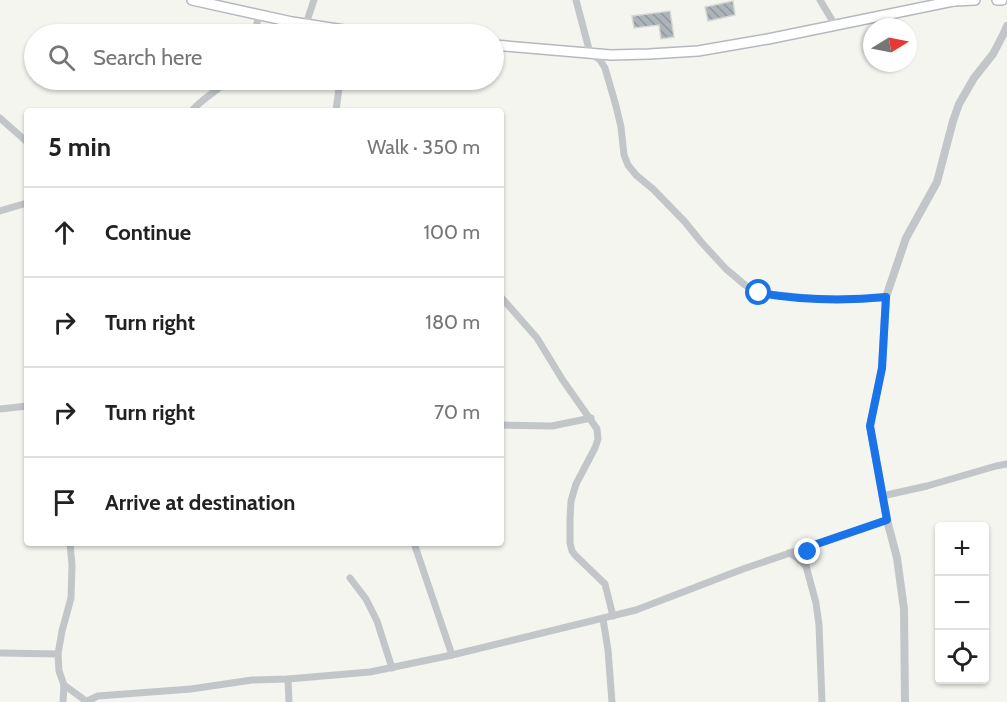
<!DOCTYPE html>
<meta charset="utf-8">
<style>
:root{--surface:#fff;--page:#f6f6f6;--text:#222;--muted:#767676;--line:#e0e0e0}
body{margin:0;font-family:Cabin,sans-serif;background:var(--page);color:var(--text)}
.controls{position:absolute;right:18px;bottom:18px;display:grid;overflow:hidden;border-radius:6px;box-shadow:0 2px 4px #0004}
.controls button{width:54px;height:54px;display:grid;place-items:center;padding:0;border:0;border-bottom:2px solid var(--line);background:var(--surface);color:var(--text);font:30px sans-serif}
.compass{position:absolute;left:863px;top:18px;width:54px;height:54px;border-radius:50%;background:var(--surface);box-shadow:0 2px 4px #0004;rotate:80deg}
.stop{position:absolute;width:18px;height:18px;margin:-14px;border:4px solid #1a73e8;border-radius:50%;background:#fff}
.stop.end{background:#1a73e8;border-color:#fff;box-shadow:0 2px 6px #0008}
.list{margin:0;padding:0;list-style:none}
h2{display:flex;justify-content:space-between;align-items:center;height:78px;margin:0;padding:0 24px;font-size:26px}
h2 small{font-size:20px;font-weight:400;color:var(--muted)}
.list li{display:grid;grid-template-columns:39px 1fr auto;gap:18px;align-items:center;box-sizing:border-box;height:90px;padding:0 24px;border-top:2px solid var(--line)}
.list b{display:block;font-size:22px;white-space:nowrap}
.list em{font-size:20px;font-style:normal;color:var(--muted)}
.icon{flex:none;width:33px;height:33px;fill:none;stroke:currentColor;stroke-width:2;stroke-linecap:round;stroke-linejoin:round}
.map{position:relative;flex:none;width:1007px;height:702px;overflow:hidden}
.search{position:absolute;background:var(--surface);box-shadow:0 2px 4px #0004;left:24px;top:24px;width:480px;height:66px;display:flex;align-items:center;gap:15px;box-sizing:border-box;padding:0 21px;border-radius:33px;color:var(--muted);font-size:22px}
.panel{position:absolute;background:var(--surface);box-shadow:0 2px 4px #0004;left:24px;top:108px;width:480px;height:438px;border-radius:6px}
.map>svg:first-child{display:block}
.building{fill:url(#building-back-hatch);stroke:#d6d6d3;stroke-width:1.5}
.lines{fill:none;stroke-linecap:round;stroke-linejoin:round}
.secondary-casing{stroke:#b4b9be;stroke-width:12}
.minor{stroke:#c2c6c9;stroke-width:7}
.tertiary{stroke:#c2c6c9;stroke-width:8}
.secondary{stroke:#fff;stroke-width:9}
.route{stroke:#1a73e8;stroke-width:8}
</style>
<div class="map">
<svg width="1007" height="702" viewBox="0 0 1007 702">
<defs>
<pattern id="building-back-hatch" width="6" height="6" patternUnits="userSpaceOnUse" patternTransform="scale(1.5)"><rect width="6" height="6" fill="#acb4b9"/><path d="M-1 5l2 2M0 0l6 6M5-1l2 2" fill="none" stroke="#8f979c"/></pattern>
</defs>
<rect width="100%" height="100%" fill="#f5f5f0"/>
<g class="building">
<path d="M733,1L735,15L708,21L705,7Z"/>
<path d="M670,11L674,37L661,39L659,25L634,28L632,16Z"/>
</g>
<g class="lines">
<g class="secondary-casing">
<g id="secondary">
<path d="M192,0L292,22L344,30L389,34"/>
<path d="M997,0H1002"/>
<path d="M954,1L975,0"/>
<path d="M494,45L611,55L649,54L698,51L768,39L958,0"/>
</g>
</g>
<g class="minor">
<path d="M576,0L590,53L600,60L605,68L616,106L621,127L624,155L628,165L636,175L653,189L685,222L702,243L726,269L745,285L759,293L818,299H864L886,297"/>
<path d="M820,0L835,25"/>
<path d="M306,24L314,0"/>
<path d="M254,34L259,16"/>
<path d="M192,111C202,98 217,92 228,80"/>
<path d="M336,111L340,80"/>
<path d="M0,118L27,142"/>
<path d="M0,211L27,203"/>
<path d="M501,297L537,338L562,379L597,429L598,439L595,448L576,484L571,501L570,519V543L572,551L575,555L605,584L613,616"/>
<path d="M0,409L27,406"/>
<path d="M501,425L552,426L591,418"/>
<path d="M882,496L927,486L996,466L1007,464"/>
<path d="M414,543L452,655"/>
<path d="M811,546L806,558V566L816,603L819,625L822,702"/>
<path d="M789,553L796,557L806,566"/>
<path d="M350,578L366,599L377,621L392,668"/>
<path d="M603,619L608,650L612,702"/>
<path d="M0,653L58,654"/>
<path d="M288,679L289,702"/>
<path d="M64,685L86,701"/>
<path d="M63,702L64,685L59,671L58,654L62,631L71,598L72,565L70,543"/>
<path d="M85,702L98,696L191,689L252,680L288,679L370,672L452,655L636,610L743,569L887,520"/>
</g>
<path class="tertiary" d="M905,702L904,609L897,558L887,520L870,426L882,368L886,297L906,238L937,182L953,121L959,104L974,78L993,54L1003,35L1007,26"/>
<use href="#secondary" class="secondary"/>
</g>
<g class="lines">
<path class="route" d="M759,293C801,300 845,301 886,297L882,368L870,426L887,520L811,546L808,552"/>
</g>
</svg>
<div class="controls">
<button>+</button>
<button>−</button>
<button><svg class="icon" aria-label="locate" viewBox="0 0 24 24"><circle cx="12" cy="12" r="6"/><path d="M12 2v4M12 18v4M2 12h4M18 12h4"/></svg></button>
</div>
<svg class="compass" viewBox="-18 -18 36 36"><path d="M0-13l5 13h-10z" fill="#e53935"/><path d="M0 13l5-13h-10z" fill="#767676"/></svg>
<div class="stop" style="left:759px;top:293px"></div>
<div class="stop end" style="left:808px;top:552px"></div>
<div class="search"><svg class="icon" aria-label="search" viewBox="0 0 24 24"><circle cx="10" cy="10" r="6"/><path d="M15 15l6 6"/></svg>Search here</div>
<section class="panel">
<h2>5 min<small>Walk · 350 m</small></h2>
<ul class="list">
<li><svg class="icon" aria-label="ahead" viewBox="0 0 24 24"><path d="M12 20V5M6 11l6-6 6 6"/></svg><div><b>Continue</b></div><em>100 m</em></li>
<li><svg class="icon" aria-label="right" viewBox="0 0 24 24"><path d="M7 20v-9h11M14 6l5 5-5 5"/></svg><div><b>Turn right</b></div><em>180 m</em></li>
<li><svg class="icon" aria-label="right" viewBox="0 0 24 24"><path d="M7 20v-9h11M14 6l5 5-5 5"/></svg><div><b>Turn right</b></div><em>70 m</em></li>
<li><svg class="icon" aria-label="arrive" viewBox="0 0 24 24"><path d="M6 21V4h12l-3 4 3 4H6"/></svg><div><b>Arrive at destination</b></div></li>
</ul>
</section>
</div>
